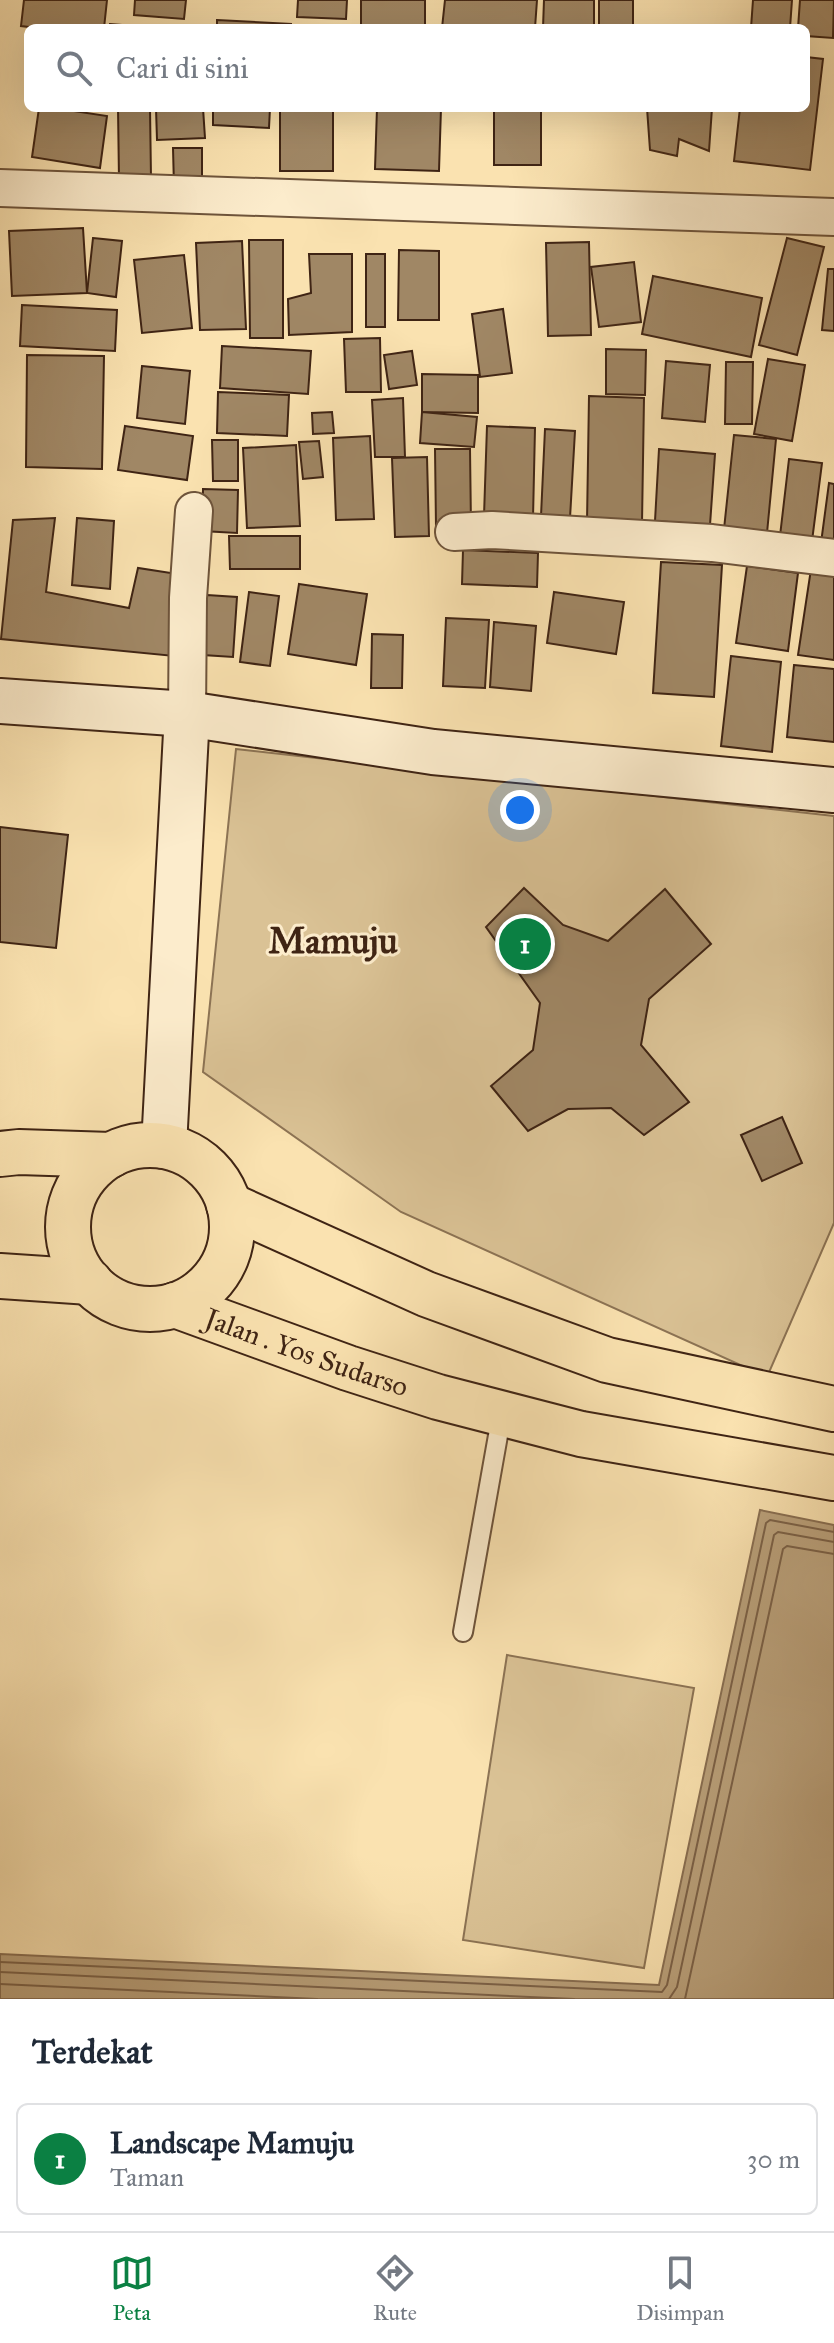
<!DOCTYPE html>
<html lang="id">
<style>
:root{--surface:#fff;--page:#f6f6f7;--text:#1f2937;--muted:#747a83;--line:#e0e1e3;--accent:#0b8043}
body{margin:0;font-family:"IM FELL Great Primer",serif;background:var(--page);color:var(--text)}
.you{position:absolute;left:520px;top:810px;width:28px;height:28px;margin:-20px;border:6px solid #fff;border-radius:50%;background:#1a73e8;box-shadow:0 0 0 12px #1a73e833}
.badge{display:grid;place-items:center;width:52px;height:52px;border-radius:50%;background:var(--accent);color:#fff;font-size:26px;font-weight:700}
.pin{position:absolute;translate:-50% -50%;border:4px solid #fff;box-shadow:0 2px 8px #0006}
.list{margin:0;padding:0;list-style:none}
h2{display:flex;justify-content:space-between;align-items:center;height:104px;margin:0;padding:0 32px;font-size:34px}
h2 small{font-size:26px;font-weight:400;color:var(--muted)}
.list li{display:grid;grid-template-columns:52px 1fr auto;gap:24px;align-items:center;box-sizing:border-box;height:112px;margin:0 16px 16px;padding:0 16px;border:2px solid var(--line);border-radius:12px}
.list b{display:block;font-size:30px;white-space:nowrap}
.list p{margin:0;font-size:26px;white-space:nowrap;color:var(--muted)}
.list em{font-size:26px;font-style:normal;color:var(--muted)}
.icon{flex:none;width:44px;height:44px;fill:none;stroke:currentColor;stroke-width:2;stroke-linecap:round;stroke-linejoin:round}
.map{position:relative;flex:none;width:834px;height:1999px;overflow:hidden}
.search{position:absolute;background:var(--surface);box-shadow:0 8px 32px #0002;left:24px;right:24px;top:24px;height:88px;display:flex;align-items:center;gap:20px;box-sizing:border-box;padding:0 28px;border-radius:12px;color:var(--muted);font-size:30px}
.sheet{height:232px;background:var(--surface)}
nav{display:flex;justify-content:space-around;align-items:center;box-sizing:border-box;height:112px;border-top:2px solid var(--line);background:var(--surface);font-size:22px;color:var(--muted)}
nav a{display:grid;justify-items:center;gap:4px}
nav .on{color:var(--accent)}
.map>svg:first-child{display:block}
.green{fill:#dac295;stroke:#8c7354;stroke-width:2}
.water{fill:#baa17b;stroke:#896f52;stroke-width:2}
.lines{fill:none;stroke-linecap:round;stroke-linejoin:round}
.shore{stroke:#7c6248;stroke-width:2}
.building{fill:#a08765;stroke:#3f2414;stroke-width:2}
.service-casing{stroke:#6e543b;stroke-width:22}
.minor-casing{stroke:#6e543b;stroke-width:40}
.secondary-casing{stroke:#3f2414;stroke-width:48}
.trunk-casing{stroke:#3f2414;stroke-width:48}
.service{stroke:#fceccc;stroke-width:18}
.minor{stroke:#fceccc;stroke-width:36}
.secondary{stroke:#fceccc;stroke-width:44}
.trunk{stroke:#fae2b0;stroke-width:44}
.labels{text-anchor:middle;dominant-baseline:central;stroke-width:6;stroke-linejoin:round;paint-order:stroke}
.street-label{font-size:28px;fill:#3f2414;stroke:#fceccc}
.district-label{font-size:36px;font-weight:bold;fill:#3f2414;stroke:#fceccc}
</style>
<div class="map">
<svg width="834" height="1999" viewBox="0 0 834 1999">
<rect width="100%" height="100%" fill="#fae2b0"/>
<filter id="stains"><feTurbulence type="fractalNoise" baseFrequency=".0025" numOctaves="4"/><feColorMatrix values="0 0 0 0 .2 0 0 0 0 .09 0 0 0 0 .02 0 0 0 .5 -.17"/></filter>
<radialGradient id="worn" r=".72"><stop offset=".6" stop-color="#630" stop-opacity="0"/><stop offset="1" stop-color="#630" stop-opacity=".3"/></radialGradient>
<g class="green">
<path d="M236,749L834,816V1223L767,1377L401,1212L203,1072Z"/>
<path d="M507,1655L694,1688L644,1968L463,1940Z"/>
</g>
<path class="water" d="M760,1510L834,1525V1999H0V1954L659,1985Z"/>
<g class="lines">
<g class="shore">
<path d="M0,1962L662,1992L667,1985L766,1523L770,1520L834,1532"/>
<path d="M0,1972L574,1999"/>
<path d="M0,1984L317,1999"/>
<path d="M669,1999L677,1987L774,1535L778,1532L834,1542"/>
<path d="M685,1999L783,1549L787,1546L834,1554"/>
</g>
</g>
<g class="building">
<path d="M24,0H107L104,28H38L21,26Z"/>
<path d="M135,0H186L184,19L134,15Z"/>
<path d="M298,0H347L346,19L297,17Z"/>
<path d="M361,0H425V28L361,27Z"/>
<path d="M445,0H537L535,28H442Z"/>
<path d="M544,0H594V28H543Z"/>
<rect x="599" y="0" width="34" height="28"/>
<path d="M753,0H792L790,28H751Z"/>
<path d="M800,0H834L833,38L806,36V28H798Z"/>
<path d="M217,20L291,24V28H217Z"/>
<path d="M110,24L159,28H110Z"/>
<path d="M806,57L823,59L810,170L734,161L740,108H806Z"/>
<path d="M39,108H54L107,116L100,168L32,157Z"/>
<path d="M118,108H150L151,178L119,179Z"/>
<path d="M156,108H203L205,138L157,140Z"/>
<path d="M213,108H270L269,128L213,125Z"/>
<rect x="280" y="108" width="53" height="63"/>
<path d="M377,108H441L439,171L375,169Z"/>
<rect x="494" y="108" width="47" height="57"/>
<path d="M647,108H712L709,151L679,139L677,156L650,150Z"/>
<path d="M173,148H202V187H174Z"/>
<path d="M83,228L87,293L12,296L9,231Z"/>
<path d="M93,238L122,241L116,297L87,293Z"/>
<path d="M787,238L824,247L797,355L759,345Z"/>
<path d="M249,240H283V338H250Z"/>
<path d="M242,241L246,329L200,330L196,243Z"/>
<path d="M589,242L591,335L548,336L546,243Z"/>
<path d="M399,250L439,251V320H398Z"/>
<path d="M309,254H352V332L289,335L288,299L311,293Z"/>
<rect x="366" y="254" width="19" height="73"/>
<path d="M184,255L192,328L142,333L134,260Z"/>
<path d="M634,262L641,322L599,327L591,267Z"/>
<path d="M828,269H834V331L822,330Z"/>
<path d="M653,276L762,298L751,357L642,334Z"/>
<path d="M22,305L117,310L115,351L20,346Z"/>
<path d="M503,309L512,373L480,377L472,314Z"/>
<path d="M380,338L381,392H346L344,339Z"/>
<path d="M222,346L311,351L308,394L220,388Z"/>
<path d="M606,349L646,350L645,395L606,394Z"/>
<path d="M412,351L417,385L389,389L384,355Z"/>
<path d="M27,355L104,356L102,469L26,467Z"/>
<path d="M768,359L805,365L792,441L754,434Z"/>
<path d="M666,361L710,365L705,422L662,418Z"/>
<path d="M726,362H753L752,424H725Z"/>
<path d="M142,366L190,371L185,424L137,418Z"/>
<path d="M422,374L478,375V413L422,412Z"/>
<path d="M218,392L289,395L287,436L217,433Z"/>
<path d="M589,396L644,398L642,523L587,522Z"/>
<path d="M403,398L405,457H375L372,400Z"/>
<path d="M332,412L334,433L313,434L312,413Z"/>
<path d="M422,412L477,417L474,447L420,443Z"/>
<path d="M125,426L193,436L187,480L118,470Z"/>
<path d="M487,426L535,428L533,518L484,516Z"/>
<path d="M545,429L575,431L570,518L541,516Z"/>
<path d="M734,435L776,439L767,533L724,529Z"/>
<path d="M370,436L374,519L336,520L333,438Z"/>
<path d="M212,440H238V481H213Z"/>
<path d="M319,441L323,477L303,479L299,442Z"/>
<path d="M296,445L300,526L247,528L243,448Z"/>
<path d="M435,449H470L471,527H436Z"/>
<path d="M659,449L715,454L710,525L655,521Z"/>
<path d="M427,457L429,536L395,537L392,458Z"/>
<path d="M789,459L822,463L812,541L780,536Z"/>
<path d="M829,483L834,484V545L821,543Z"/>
<path d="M203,489L238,490L237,533L202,531Z"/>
<path d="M55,518L46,592L129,608L138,568L184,575L174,656L1,639L13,520Z"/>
<path d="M77,518L114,521L110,589L72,585Z"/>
<path d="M229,536H300V569H230Z"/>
<path d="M463,550L538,553L537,587L462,584Z"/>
<path d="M661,562L722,565L714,697L653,693Z"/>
<path d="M747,566L798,573L788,651L736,643Z"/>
<path d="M811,569L834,572V660L798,655Z"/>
<path d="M299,584L367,594L356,665L288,654Z"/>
<path d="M249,592L279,596L270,666L240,662Z"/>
<path d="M554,592L624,602L616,654L547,643Z"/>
<path d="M207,595L237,597L233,657L203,655Z"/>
<path d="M446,618L489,620L485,688L443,686Z"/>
<path d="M494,622L536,626L531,691L490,687Z"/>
<path d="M372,634L403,635L402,688H371Z"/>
<path d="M731,656L781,662L772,752L721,746Z"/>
<path d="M794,665L834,669V742L787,737Z"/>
<path d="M0,827L68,835L56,948L0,942Z"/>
<path d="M524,888L563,925L608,941L665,889L711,944L649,999L641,1045L689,1102L644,1135L611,1108L568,1109L528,1131L491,1086L533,1050L540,1003L486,927Z"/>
<path d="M782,1117L802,1163L762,1181L741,1135Z"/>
</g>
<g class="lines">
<g class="service-casing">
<path id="service" d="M463,1632L502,1413"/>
</g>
<g class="minor-casing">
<g id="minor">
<path d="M0,188L834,217"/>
<path d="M454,532L492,530L712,543L834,558"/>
<path d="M187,714L188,598L194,511"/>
</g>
</g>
<g class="secondary-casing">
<g id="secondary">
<path d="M0,701L187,714L433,752L834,790"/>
<path d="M164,1146L187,714"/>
</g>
</g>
<g class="trunk-casing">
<g id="trunk">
<circle cx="150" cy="1227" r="82"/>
<path d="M0,1154L19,1152L111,1155"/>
<path d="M229,1205L426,1294L607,1360L834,1409"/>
<path d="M0,1276L90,1282"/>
<path id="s1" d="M175,1305L348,1368L438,1397L581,1434L834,1478"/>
</g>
</g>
<use href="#service" class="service"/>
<use href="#minor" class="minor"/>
<use href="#secondary" class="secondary"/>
<use href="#trunk" class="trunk"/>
</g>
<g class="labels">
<g class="street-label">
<text stroke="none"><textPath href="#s1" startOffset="140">Jalan . Yos Sudarso</textPath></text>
</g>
<g class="district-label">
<text x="333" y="941">Mamuju</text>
</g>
</g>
<rect width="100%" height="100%" filter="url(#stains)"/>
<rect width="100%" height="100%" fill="url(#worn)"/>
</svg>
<div class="you"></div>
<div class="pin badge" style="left:525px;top:944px">1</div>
<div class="search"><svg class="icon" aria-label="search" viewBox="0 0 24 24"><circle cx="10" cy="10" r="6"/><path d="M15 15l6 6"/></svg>Cari di sini</div>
</div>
<section class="sheet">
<h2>Terdekat<small></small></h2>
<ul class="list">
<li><span class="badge">1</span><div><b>Landscape Mamuju</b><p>Taman</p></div><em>30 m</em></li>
</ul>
</section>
<nav>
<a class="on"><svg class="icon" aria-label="map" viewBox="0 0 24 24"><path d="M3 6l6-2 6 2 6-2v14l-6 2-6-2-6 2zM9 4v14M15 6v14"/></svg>Peta</a>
<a><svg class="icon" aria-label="directions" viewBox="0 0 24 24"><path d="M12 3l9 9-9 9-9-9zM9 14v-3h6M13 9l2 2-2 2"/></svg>Rute</a>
<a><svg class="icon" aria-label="saved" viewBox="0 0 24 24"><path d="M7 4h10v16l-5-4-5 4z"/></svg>Disimpan</a>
</nav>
